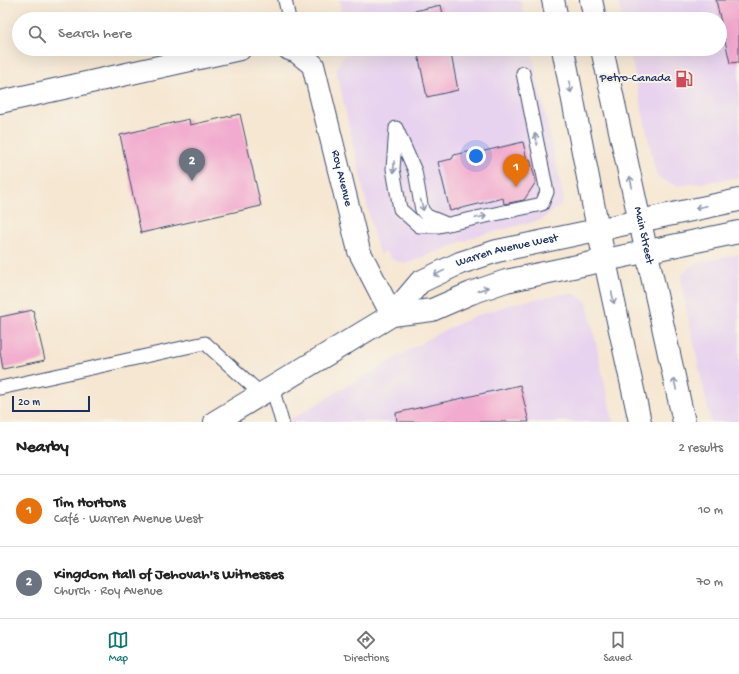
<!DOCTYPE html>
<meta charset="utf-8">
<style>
:root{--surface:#fff;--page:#f2f2f2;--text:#222;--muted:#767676;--line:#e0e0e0;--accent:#0f766e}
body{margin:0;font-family:"Gochi Hand",sans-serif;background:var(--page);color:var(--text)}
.scale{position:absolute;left:12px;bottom:10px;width:78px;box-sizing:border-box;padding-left:4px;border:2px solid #1b2f5e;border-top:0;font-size:11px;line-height:14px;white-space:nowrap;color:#1b2f5e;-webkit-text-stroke:3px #f7f3e8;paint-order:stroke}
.you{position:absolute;left:476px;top:156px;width:14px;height:14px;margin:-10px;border:3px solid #fff;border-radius:50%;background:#1a73e8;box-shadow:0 0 0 6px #1a73e833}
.badge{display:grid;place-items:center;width:26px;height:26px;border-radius:50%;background:var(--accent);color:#fff;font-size:13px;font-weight:700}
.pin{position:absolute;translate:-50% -33px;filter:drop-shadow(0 1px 2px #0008)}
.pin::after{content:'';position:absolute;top:21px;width:14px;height:12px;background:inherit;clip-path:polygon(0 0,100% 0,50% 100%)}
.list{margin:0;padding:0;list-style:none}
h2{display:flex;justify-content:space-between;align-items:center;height:52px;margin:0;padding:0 16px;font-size:17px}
h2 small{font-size:13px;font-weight:400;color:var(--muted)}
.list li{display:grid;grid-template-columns:26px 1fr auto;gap:12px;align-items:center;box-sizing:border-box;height:72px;padding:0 16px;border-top:1px solid var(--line)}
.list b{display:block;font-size:15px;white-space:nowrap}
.list p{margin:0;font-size:13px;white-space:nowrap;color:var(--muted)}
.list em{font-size:13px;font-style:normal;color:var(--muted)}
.icon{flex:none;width:22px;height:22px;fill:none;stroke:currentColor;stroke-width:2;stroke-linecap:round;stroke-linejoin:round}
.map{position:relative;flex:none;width:739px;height:422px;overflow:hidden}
.search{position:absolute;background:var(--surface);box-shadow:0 4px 16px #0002;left:12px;right:12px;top:12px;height:44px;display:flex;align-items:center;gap:10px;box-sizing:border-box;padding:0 14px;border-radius:22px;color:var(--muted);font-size:15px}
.sheet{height:196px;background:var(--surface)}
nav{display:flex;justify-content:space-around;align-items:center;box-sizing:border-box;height:56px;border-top:1px solid var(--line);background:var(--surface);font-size:11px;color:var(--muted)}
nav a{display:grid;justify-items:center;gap:2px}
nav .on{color:var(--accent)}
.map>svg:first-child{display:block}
.built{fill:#e7d2ef}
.building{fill:#f2aace}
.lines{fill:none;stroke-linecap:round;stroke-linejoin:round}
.lane-casing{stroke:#3c4b6f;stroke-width:15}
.street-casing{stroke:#3c4b6f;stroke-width:24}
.secondary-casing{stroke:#3c4b6f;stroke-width:24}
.lane{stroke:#fff;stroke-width:13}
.street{stroke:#fff;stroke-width:22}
.secondary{stroke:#fff;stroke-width:22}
.oneway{stroke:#8d97ae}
.labels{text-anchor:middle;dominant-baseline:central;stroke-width:4;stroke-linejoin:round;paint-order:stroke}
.poi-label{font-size:12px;fill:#1b2f5e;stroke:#f7f3e8;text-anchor:end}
.street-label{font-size:12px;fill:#1b2f5e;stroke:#f7f3e8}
</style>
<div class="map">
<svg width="739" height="422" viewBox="0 0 739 422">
<rect width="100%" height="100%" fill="#f7f3e8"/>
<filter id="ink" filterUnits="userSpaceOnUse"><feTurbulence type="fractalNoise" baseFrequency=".025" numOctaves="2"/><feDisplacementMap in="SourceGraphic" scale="8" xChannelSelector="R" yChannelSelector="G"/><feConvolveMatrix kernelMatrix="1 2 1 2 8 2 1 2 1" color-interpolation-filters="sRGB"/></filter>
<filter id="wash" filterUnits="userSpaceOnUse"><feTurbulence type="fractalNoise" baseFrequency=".012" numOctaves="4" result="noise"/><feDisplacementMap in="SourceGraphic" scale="16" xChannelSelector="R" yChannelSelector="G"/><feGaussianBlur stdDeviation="0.9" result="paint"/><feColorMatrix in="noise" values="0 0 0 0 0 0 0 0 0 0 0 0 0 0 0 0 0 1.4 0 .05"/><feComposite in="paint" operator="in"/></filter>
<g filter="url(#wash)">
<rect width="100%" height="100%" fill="#f6e7d2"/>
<g class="built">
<path d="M339,0H521L524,19H343Z"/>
<path d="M618,0H739V178L677,186L661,179L656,174L629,49H720V19H622Z"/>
<path d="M347,49H531L564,200L559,207L541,220L476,236L406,264L393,260L385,251L380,255L375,240L336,69Z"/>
<path d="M739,254V422H711L681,285L682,276L688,268L697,263Z"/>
<path d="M562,294H574L587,302L613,422H286L433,336L475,316L515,303Z"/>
</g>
<g id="blocks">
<g class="building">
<path d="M716,0H739V62L730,63Z"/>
<path d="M441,5L444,19H411L410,12Z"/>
<path d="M417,49H450L458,90L427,97Z"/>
<path d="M240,114L261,206L141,233L120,135L189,119L190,125Z"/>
<path d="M523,142L527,160L530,159L536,182L524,200L504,204L503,198L450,211L438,162L452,159L454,155L472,151L476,153Z"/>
<path d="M33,310L45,360L3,369L0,352V317Z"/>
<path d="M520,385L529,422H397L396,413Z"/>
</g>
</g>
</g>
<g filter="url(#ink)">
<use href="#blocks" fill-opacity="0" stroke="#3c4b6f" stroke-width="1"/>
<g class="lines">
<g class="lane-casing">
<g id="lane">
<path d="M285,0L289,19"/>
<path d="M396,128L393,169L400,209L419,226H439L542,204L547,192L523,73"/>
<path d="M397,130L415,171L422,210L427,216L444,223"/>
<path d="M272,387L282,422"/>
<path d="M0,388L205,343L261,394"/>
</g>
</g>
<g class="street-casing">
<g id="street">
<path id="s1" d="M289,49L297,52L313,65L359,251L392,315"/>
<path d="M0,102L240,49"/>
</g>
</g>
<g class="secondary-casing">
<g id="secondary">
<path d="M553,0L557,19"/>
<path d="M591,0L595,19"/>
<path d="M563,49L598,229L640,422"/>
<path id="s2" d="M602,49L684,422"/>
<path d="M392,315L432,310L471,293L506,281L739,232"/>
<path id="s3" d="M215,422L392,315L420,282L460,263L497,251L739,200"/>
</g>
</g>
<use href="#lane" class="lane"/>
<use href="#street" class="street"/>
<use href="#secondary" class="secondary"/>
</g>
<defs><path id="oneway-shaft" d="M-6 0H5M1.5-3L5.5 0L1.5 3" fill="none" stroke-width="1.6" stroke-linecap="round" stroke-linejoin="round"/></defs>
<g class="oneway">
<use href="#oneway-shaft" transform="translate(570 87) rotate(79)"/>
<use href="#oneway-shaft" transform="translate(536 139) rotate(-102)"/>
<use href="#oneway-shaft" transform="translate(394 167) rotate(90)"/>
<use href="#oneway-shaft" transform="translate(631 182) rotate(-102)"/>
<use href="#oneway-shaft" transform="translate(422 205) rotate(75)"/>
<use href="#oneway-shaft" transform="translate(701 207) rotate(168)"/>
<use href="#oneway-shaft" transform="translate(481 217) rotate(-12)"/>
<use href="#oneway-shaft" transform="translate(439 273) rotate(154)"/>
<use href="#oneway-shaft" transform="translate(483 289) rotate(-19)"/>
<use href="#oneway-shaft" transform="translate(613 298) rotate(78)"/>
<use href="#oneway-shaft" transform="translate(675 384) rotate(-102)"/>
</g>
</g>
<defs>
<g id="fuel-bare" transform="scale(1.38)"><path d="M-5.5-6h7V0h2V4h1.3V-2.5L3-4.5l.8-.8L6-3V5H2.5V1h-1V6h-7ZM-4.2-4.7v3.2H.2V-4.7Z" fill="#d1495b" stroke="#f7f3e8" stroke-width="2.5" paint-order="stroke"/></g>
</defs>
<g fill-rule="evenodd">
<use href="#fuel-bare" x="684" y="79"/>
</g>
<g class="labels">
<g class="poi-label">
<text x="671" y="79">Petro-Canada</text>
</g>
<g class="street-label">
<text stroke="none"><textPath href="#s1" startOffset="146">Roy Avenue</textPath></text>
<text stroke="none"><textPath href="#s2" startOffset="191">Main Street</textPath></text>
<text stroke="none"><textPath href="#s3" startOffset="343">Warren Avenue West</textPath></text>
</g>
</g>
</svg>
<div class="scale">20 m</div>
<div class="you"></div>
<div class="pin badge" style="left:516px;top:187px;background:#e8710a">1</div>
<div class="pin badge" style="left:192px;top:181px;background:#6b7280">2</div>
<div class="search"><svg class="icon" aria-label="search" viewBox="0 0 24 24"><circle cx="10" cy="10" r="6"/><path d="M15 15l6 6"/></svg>Search here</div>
</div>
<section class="sheet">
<h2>Nearby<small>2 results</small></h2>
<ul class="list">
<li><span class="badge" style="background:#e8710a">1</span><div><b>Tim Hortons</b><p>Café · Warren Avenue West</p></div><em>10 m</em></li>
<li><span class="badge" style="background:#6b7280">2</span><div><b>Kingdom Hall of Jehovah's Witnesses</b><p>Church · Roy Avenue</p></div><em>70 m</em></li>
</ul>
</section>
<nav>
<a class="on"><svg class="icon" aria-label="map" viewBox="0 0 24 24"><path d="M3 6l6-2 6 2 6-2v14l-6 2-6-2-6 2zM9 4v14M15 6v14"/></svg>Map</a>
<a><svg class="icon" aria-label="directions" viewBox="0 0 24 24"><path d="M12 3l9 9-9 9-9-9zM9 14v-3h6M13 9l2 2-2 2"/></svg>Directions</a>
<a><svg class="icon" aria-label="saved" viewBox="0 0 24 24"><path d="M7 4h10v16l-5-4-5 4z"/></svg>Saved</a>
</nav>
